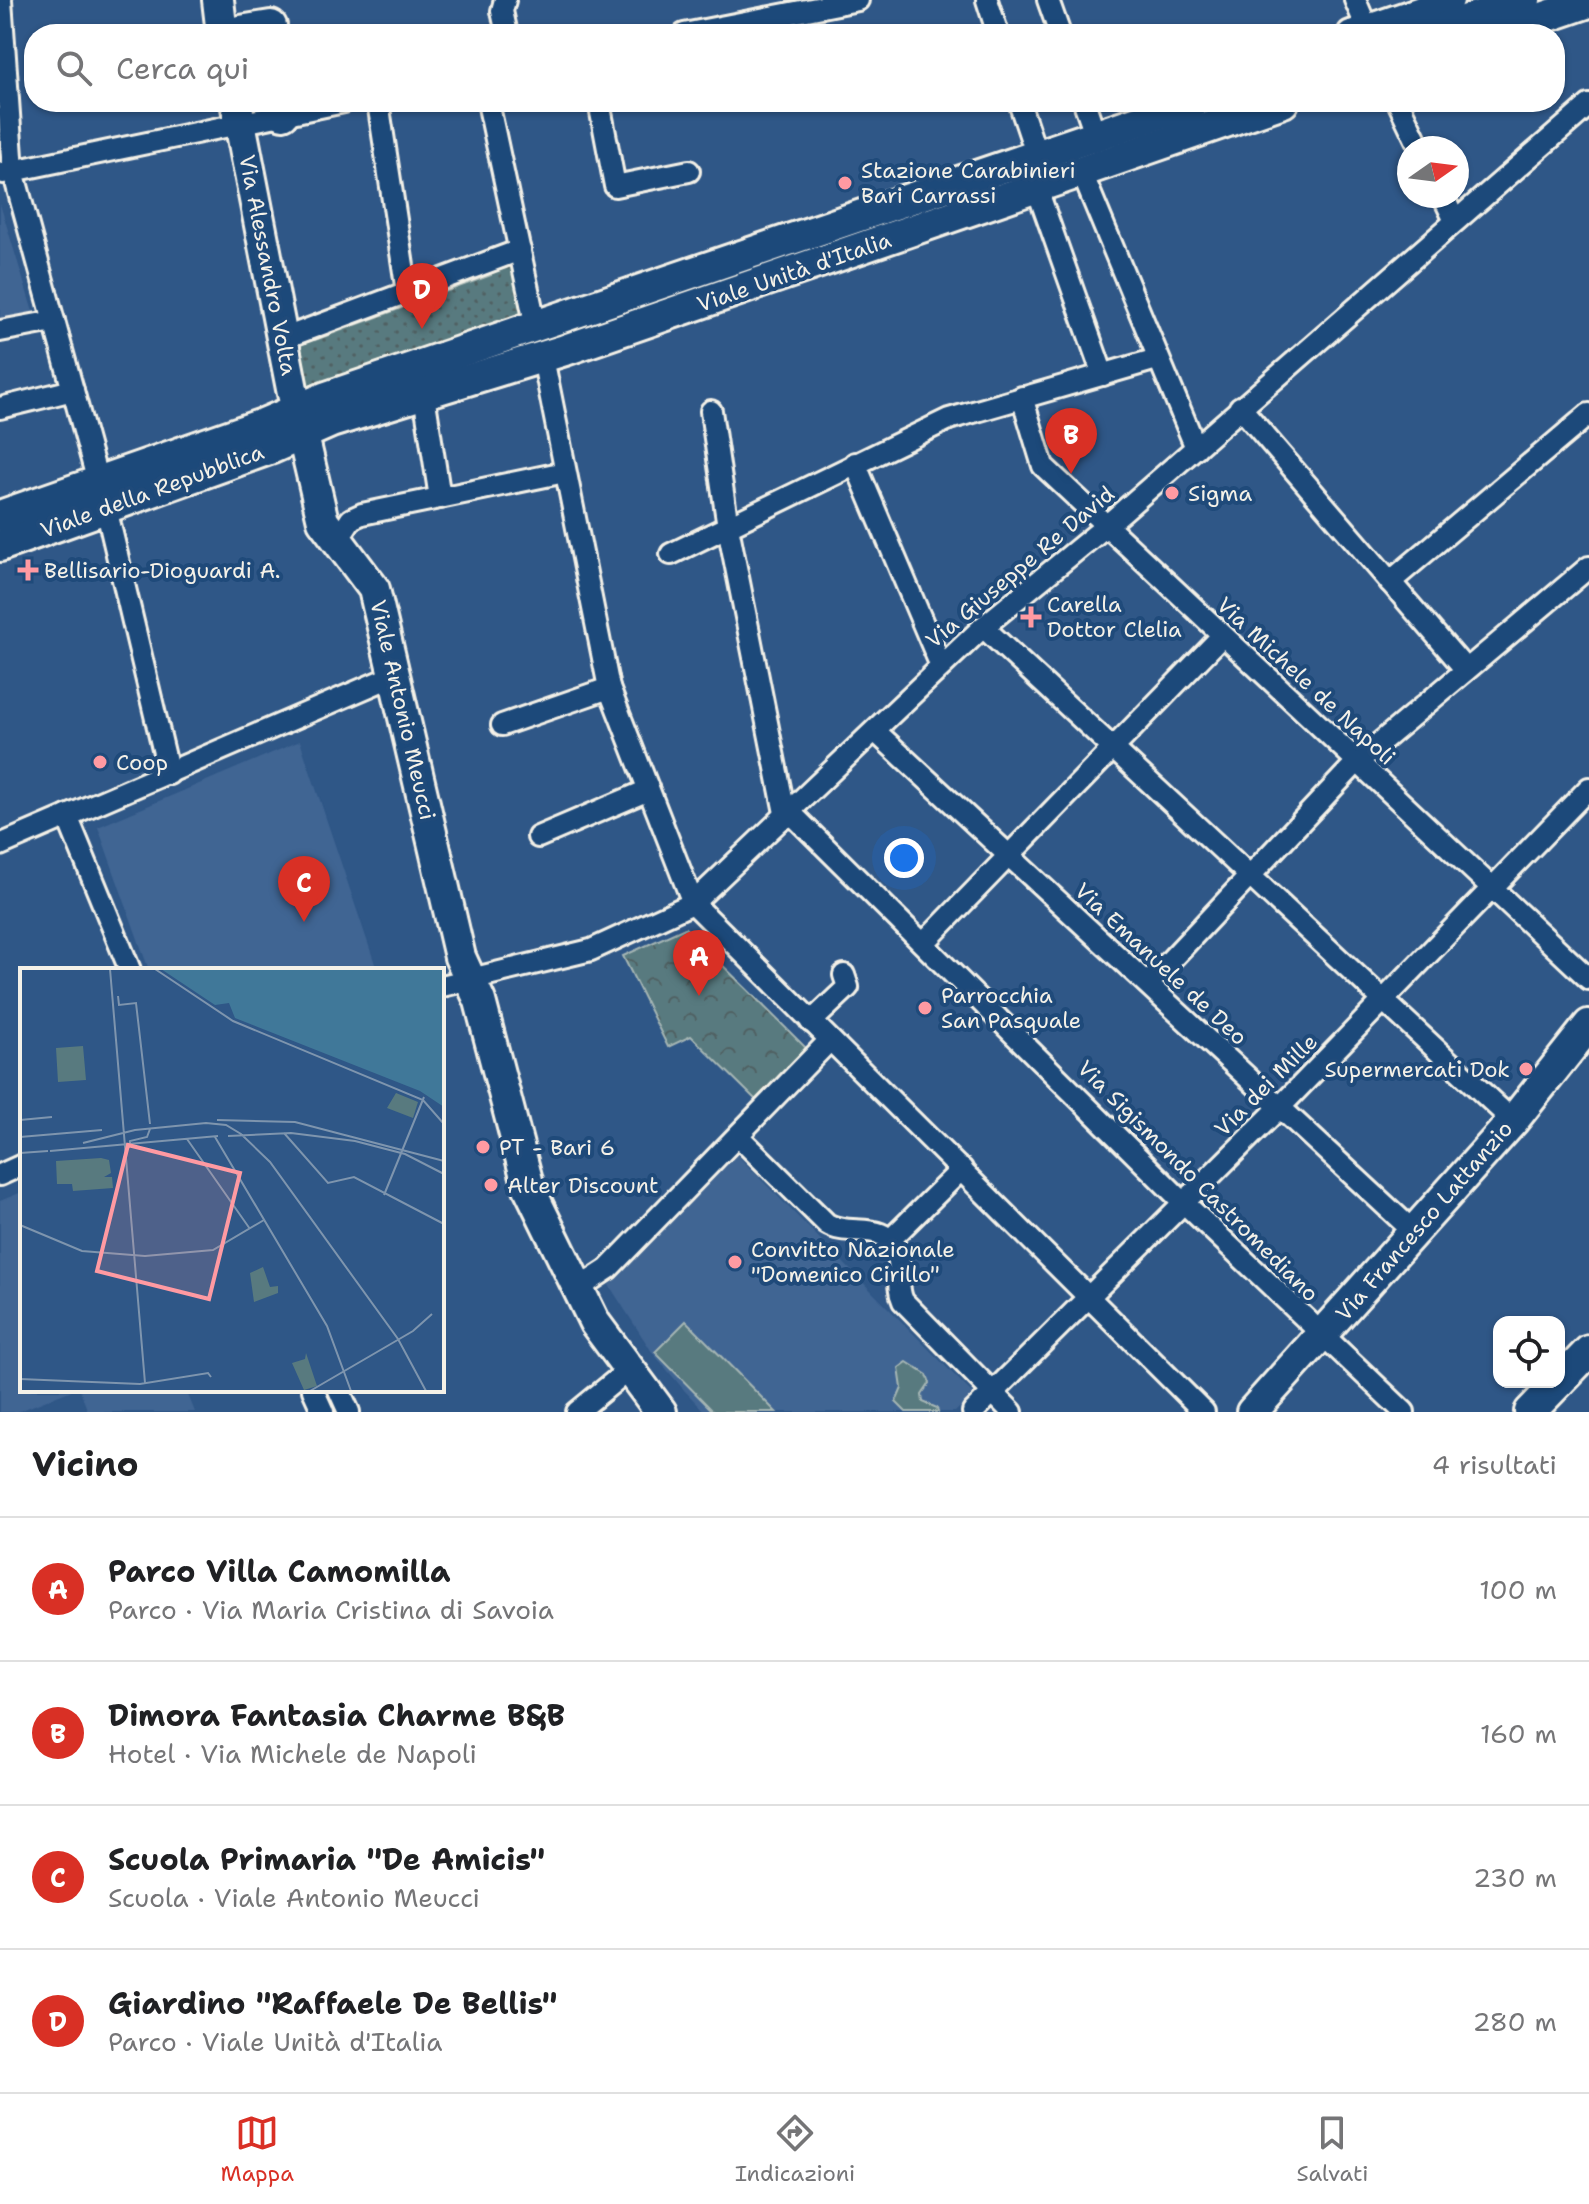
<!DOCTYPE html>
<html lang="it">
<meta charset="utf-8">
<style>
:root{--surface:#fff;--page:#f6f6f6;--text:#202124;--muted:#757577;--line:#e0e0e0;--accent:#d93025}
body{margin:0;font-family:"Shantell Sans",sans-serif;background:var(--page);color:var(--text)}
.controls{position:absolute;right:24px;bottom:24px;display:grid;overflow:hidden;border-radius:16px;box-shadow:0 2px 6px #0004}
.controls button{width:72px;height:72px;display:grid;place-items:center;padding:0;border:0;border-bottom:2px solid var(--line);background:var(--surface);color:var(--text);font:40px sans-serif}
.compass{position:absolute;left:1397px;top:136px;width:72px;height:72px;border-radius:50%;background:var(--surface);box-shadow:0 2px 6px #0004;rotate:76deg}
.you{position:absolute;left:904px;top:858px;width:28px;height:28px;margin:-20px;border:6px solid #fff;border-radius:50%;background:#1a73e8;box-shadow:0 0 0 12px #1a73e833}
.badge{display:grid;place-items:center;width:52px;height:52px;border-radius:50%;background:var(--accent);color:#fff;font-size:26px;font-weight:700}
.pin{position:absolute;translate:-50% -66px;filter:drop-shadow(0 2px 4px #0008)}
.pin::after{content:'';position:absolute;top:42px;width:28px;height:24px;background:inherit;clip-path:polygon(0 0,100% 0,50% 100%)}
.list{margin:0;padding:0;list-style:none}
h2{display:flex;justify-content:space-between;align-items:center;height:104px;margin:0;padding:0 32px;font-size:34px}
h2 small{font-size:26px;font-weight:400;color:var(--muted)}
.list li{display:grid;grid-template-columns:52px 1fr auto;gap:24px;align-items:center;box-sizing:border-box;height:144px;padding:0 32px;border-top:2px solid var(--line)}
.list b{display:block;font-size:30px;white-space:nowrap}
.list p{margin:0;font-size:26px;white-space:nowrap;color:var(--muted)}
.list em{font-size:26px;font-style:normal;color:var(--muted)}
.icon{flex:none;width:44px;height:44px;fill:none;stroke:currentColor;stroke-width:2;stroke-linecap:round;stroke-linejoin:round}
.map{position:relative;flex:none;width:1589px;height:1412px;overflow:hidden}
.search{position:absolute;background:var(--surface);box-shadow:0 2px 6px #0004;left:24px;right:24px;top:24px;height:88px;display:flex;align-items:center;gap:20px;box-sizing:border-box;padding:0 28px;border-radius:32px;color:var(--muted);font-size:30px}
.sheet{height:680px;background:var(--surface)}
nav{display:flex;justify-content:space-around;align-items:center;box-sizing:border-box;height:112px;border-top:2px solid var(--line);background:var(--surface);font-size:22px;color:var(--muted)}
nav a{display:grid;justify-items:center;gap:4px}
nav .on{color:var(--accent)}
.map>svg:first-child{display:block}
.built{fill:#406593}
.grass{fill:#587a7f;stroke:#a6b6b4;stroke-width:2}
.park{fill:url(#park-crowns);stroke:#a6b6b4;stroke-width:2}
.garden{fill:url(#garden-dots);stroke:#a6b6b4;stroke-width:2}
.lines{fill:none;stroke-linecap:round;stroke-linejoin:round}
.minor-casing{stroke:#f4f1e8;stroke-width:26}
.tertiary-casing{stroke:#f4f1e8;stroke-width:32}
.secondary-casing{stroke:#f4f1e8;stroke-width:36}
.minor{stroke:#1f4a7a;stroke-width:20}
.tertiary{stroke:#1f4a7a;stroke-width:26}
.secondary{stroke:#1f4a7a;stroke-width:30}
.poi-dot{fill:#ff9aa2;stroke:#1f4a7a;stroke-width:3}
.labels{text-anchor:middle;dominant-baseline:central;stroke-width:8;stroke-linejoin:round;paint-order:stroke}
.poi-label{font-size:22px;fill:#f4f1e8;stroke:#1f4a7a;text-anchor:start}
.street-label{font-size:22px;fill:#f4f1e8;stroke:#1f4a7a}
.inset-road{fill:none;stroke:#7e95ae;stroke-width:2}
.view{fill:#ff9aa2;fill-opacity:0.15;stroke:#ff9aa2;stroke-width:4}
.inset-edge{fill:none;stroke:#f4f1e8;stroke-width:4}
</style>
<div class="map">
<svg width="1589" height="1412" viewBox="0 0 1589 1412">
<defs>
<pattern id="park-crowns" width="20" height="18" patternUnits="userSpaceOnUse" patternTransform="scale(2)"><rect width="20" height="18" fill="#587a7f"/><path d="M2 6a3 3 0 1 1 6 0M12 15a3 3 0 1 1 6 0" fill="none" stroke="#506162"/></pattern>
<pattern id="garden-dots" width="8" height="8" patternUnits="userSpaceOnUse" patternTransform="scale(2)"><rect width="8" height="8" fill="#587a7f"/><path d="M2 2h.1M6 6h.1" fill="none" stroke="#506162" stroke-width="1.8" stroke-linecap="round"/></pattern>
</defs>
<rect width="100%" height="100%" fill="#2f5787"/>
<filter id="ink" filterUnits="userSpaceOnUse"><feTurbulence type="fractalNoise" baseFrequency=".0125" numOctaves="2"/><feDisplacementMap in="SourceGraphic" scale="16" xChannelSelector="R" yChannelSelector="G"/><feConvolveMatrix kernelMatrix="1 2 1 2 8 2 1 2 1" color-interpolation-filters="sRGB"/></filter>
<g filter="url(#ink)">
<g class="built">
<path d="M0,204L33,312L0,318Z"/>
<path d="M300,741L377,970H149L98,827Z"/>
<path d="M737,1155L973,1394L955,1412H705L684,1390L652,1352L609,1285Z"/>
<path d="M22,1192V1390H72L17,1412H0V1201Z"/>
<path d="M80,1390H186L195,1412H88Z"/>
</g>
<g class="grass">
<path d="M686,1321L776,1412H714L655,1352Z"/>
<path d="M907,1362L927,1375L930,1383L922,1395L923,1402L937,1408L938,1412H906L896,1402L902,1388L899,1368Z"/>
</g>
<path class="park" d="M685,928L807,1049L758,1102L691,1036L668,1047L623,956Z"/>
<path class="garden" d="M510,264L514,266L526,316L307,393L296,344L312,335L315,340L402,308L400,302L409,299L412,304L491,275L490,269Z"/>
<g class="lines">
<g class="minor-casing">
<g id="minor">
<path d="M1,0L13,171L98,482"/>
<path d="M505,0L502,11L507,34"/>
<path d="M987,0L998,34"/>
<path d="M1048,0L1060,34"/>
<path d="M1355,0L1367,28"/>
<path d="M684,34L858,0"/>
<path d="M378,102L407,292"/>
<path d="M488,102L536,327"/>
<path d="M599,102L615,186L689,171"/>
<path d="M1019,102L1037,156"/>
<path d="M1084,102L1096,136"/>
<path d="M1398,102L1420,148"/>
<path d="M3,173L344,102"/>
<path d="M1082,173L1196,448"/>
<path d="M1037,189L1103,375"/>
<path d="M1443,196L1455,221"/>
<path d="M0,331L54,321"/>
<path d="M282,339L520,250"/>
<path d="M543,358L609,688L693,903L1204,1412"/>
<path d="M424,395L440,498"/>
<path d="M1022,397L1043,466L1589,979"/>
<path d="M1240,407L1466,670"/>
<path d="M0,408L73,390"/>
<path d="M711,411L728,527L786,818"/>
<path d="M855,463L941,666"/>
<path d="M106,508L169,774"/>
<path d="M345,550L342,533L351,519L362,514L565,472"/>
<path d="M671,554L949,419L1157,359"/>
<path d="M1390,582L1589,414"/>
<path d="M983,627L1513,1121"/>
<path d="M502,725L609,688"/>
<path d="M875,731L1414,1232"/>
<path d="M791,813L1182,1201L1404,1412"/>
<path d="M67,816L130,970"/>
<path d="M538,837L646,791"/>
<path d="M0,845L395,675"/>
<path d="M924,943L1222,636"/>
<path d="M1148,984L1357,762L1589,567"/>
<path d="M442,986L591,950L693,903L983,627L1106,526L1589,105"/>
<path d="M811,1022L848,987L844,975"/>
<path d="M738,1136L827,1224C849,1238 885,1219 897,1252C903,1269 895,1284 903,1301L1012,1412"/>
<path d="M0,1175L22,1165"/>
<path d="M890,1240L962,1169"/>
<path d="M576,1290L608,1269L830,1040"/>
<path d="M313,1390L323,1412"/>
<path d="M339,1390L349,1412"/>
<path d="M577,1412L627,1371"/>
<path d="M973,1412L1280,1107L1589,788"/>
</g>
</g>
<g class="tertiary-casing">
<path id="tertiary" d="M1351,34L1450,0"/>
</g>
<g class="secondary-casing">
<g id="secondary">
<path d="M218,0L222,34"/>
<path d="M222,34L271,26"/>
<path d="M1427,34L1525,0"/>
<path d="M1496,34L1589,2"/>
<path d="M236,102L292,389L323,521L374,589L460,957L480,1001L529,1188L595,1323L661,1412"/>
<path d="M281,102L283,114"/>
<path d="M0,516L263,424L324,398L1194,102"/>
<path d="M0,546L272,448L331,422L565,350L1283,102"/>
<path d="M1559,1382L1589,1351"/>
<path d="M1252,1412L1513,1121L1589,1025"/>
<path d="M1530,1412L1559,1382"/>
</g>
</g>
<use href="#minor" class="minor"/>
<use href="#tertiary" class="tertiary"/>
<use href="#secondary" class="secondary"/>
</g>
</g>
<g class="poi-dot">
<circle cx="845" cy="183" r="8"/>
<circle cx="1172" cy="493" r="8"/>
<path d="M24 558h8v8h8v8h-8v8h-8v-8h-8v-8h8z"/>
<path d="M1027 605h8v8h8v8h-8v8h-8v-8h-8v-8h8z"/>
<circle cx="100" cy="762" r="8"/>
<circle cx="925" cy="1008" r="8"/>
<circle cx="1526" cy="1069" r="8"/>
<circle cx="483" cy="1147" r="8"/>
<circle cx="491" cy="1185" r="8"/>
<circle cx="735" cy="1262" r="8"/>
</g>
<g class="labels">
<g class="poi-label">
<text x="861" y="170">Stazione Carabinieri<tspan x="861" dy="25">Bari Carrassi</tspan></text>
<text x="1188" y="493">Sigma</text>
<text x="44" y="570">Bellisario-Dioguardi A.</text>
<text x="1047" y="604">Carella<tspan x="1047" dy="25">Dottor Clelia</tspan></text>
<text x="116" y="762">Coop</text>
<text x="941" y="995">Parrocchia<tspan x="941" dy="25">San Pasquale</tspan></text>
<text x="1510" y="1069" text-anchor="end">Supermercati Dok</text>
<text x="499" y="1147">PT - Bari 6</text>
<text x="507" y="1185">Alter Discount</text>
<text x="751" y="1249">Convitto Nazionale<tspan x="751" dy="25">"Domenico Cirillo"</tspan></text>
</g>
<g class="street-label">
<text transform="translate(268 265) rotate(79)">Via Alessandro Volta</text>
<text transform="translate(794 272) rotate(-19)">Viale Unità d'Italia</text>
<text transform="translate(152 491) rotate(-20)">Viale della Repubblica</text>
<text transform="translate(1020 567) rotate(-40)">Via Giuseppe Re David</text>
<text transform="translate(1306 681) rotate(43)">Via Michele de Napoli</text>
<text transform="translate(403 710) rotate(77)">Viale Antonio Meucci</text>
<text transform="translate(1161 964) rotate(43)">Via Emanuele de Deo</text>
<text transform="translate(1266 1085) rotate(-45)">Via dei Mille</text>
<text transform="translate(1198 1181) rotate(45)">Via Sigismondo Castromediano</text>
<text transform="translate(1424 1221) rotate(-49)">Via Francesco Lattanzio</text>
</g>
</g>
<g transform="translate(20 968)">
<rect width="424" height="424" fill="#2f5787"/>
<path d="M81,190L89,192L91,205L84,209H92L93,220L53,223L52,216H37L36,193Z" fill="#587a7f"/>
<path d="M63,78L66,112L38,114L36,80ZM376,125L398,134L393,150L367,140ZM243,299L250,319L258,318V325L234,334L230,305ZM286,385L297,418L284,422L272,395L285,391Z" fill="#587a7f"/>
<path d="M141,1H424V139L400,123L215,50L209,35L195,37Z" fill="#407899"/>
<path class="inset-road" d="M90,1L125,415M135,1L213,53L403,132L424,156M98,28L99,37L116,35L130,156M0,152L32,149M197,152L275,154L424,193M264,165L308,215L334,209L424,256M208,168L271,165L335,173L385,186L424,206M0,169L82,162M195,169L307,358L331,423M167,171L230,261M63,175L115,162L186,155L206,157L221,166L250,194L378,371L406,423M109,180L110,173L127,169L130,161M30,183L198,168M0,185L28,183M364,227L404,129M0,257L62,283L125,288L193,282L244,252M0,411L120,416L188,405L191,409M290,423L393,363L412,346"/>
<path class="view" d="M108,177L220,205L189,331L77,303Z"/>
<rect width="424" height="424" class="inset-edge"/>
</g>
</svg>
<div class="controls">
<button><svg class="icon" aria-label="locate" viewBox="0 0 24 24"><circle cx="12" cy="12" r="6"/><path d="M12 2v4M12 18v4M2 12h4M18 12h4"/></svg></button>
</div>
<svg class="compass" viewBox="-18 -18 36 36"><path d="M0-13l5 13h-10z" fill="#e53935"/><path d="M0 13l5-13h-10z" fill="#757577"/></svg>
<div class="you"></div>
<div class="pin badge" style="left:699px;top:996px">A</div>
<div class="pin badge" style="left:1071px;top:474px">B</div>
<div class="pin badge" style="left:304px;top:922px">C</div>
<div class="pin badge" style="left:422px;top:329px">D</div>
<div class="search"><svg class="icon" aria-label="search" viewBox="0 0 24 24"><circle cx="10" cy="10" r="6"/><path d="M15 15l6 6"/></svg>Cerca qui</div>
</div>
<section class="sheet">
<h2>Vicino<small>4 risultati</small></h2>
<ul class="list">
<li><span class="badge">A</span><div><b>Parco Villa Camomilla</b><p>Parco · Via Maria Cristina di Savoia</p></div><em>100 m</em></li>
<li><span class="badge">B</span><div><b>Dimora Fantasia Charme B&amp;B</b><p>Hotel · Via Michele de Napoli</p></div><em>160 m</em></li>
<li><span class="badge">C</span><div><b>Scuola Primaria &quot;De Amicis&quot;</b><p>Scuola · Viale Antonio Meucci</p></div><em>230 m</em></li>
<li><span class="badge">D</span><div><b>Giardino &quot;Raffaele De Bellis&quot;</b><p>Parco · Viale Unità d'Italia</p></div><em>280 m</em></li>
</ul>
</section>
<nav>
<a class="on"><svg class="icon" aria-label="map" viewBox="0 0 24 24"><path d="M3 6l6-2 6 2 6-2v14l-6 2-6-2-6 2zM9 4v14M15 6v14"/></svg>Mappa</a>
<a><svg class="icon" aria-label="directions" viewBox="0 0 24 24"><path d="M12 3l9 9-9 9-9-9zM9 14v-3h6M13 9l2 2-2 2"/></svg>Indicazioni</a>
<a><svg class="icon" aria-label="saved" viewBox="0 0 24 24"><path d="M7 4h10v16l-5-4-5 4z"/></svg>Salvati</a>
</nav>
